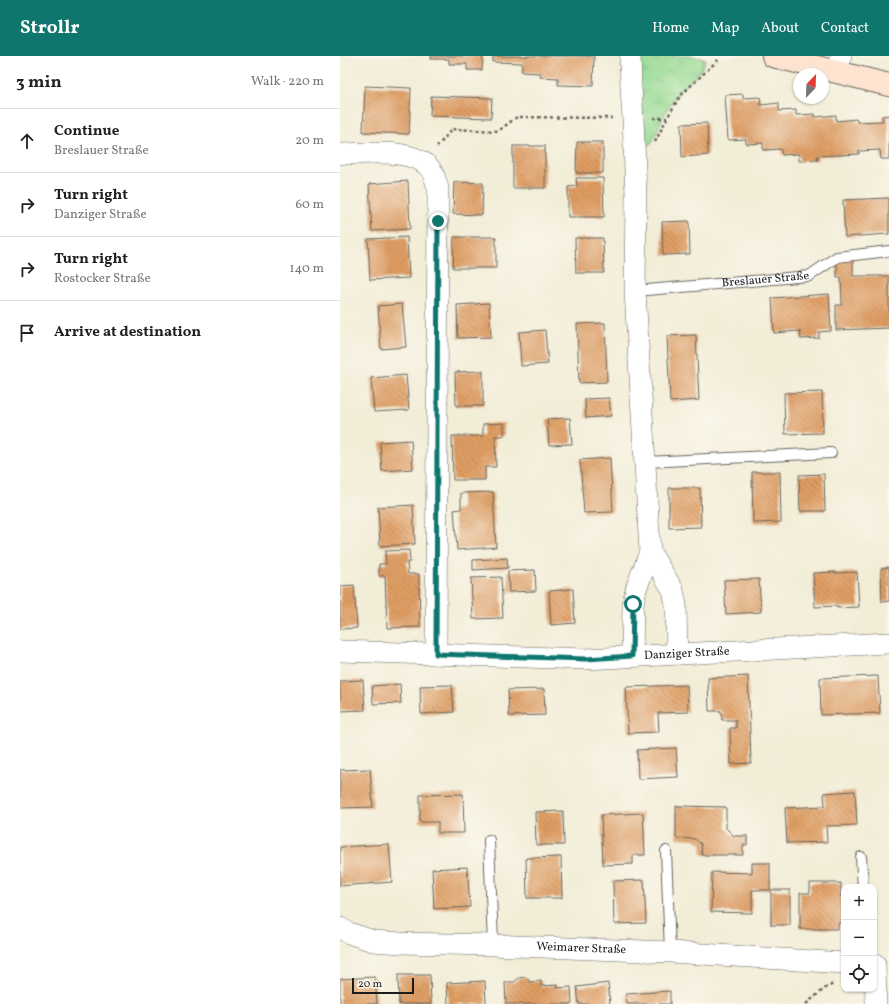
<!DOCTYPE html>
<meta charset="utf-8">
<style>
:root{--surface:#fff;--page:#f6f6f6;--text:#202124;--muted:#757577;--line:#e0e0e0;--accent:#0f766e}
body{margin:0;font-family:Vollkorn,serif;background:var(--page);color:var(--text)}
.controls{position:absolute;right:12px;bottom:12px;display:grid;overflow:hidden;border-radius:8px;box-shadow:0 1px 3px #0004}
.controls button{width:36px;height:36px;display:grid;place-items:center;padding:0;border:0;border-bottom:1px solid var(--line);background:var(--surface);color:var(--text);font:20px sans-serif}
.compass{position:absolute;left:453px;top:12px;width:36px;height:36px;border-radius:50%;background:var(--surface);box-shadow:0 1px 3px #0004;rotate:23deg}
.scale{position:absolute;left:12px;bottom:10px;width:62px;box-sizing:border-box;padding-left:4px;border:2px solid #1c1c1c;border-top:0;font-size:11px;line-height:14px;white-space:nowrap;color:#1c1c1c;-webkit-text-stroke:3px #fbf7ec;paint-order:stroke}
.stop{position:absolute;width:12px;height:12px;margin:-9px;border:3px solid #0f766e;border-radius:50%;background:#fff}
.stop.end{background:#0f766e;border-color:#fff;box-shadow:0 1px 4px #0008}
.list{margin:0;padding:0;list-style:none}
h2{display:flex;justify-content:space-between;align-items:center;height:52px;margin:0;padding:0 16px;font-size:17px}
h2 small{font-size:13px;font-weight:400;color:var(--muted)}
.list li{display:grid;grid-template-columns:26px 1fr auto;gap:12px;align-items:center;box-sizing:border-box;height:64px;padding:0 16px;border-top:1px solid var(--line)}
.list b{display:block;font-size:15px;white-space:nowrap}
.list p{margin:0;font-size:13px;white-space:nowrap;color:var(--muted)}
.list em{font-size:13px;font-style:normal;color:var(--muted)}
.icon{flex:none;width:22px;height:22px;fill:none;stroke:currentColor;stroke-width:2;stroke-linecap:round;stroke-linejoin:round}
.map{position:relative;flex:none;width:549px;height:948px;overflow:hidden}
header{display:flex;align-items:center;gap:24px;box-sizing:border-box;height:56px;padding:0 20px;background:var(--accent);color:#fff}
header strong{font-size:19px}
nav{display:flex;gap:22px;margin-inline-start:auto;font-size:14px}
main{display:flex}
aside{flex:1;background:var(--surface)}
.map>svg:first-child{display:block}
.park{fill:url(#park-tufts);stroke:#597b58}
.building{fill:url(#building-back-hatch)}
.lines{fill:none;stroke-linecap:round;stroke-linejoin:round}
.service-casing{stroke:#67655d;stroke-width:12}
.minor-casing{stroke:#67655d;stroke-width:22}
.secondary-casing{stroke:#67655d;stroke-width:24}
.path{stroke:#67655d;stroke-width:2.5;stroke-dasharray:3 3;stroke-linecap:butt}
.service{stroke:#fff;stroke-width:10}
.minor{stroke:#fff;stroke-width:21}
.secondary{stroke:#fde4d0;stroke-width:22}
.route{stroke:#0f766e;stroke-width:5}
.labels{text-anchor:middle;dominant-baseline:central;stroke-width:3;stroke-linejoin:round;paint-order:stroke}
.street-label{font-size:12px;fill:#1c1c1c;stroke:#fbf7ec}
</style>
<header>
<strong>Strollr</strong>
<nav><a>Home</a><a>Map</a><a>About</a><a>Contact</a></nav>
</header>
<main>
<aside>
<h2>3 min<small>Walk · 220 m</small></h2>
<ul class="list">
<li><svg class="icon" aria-label="ahead" viewBox="0 0 24 24"><path d="M12 20V5M6 11l6-6 6 6"/></svg><div><b>Continue</b><p>Breslauer Straße</p></div><em>20 m</em></li>
<li><svg class="icon" aria-label="right" viewBox="0 0 24 24"><path d="M7 20v-9h11M14 6l5 5-5 5"/></svg><div><b>Turn right</b><p>Danziger Straße</p></div><em>60 m</em></li>
<li><svg class="icon" aria-label="right" viewBox="0 0 24 24"><path d="M7 20v-9h11M14 6l5 5-5 5"/></svg><div><b>Turn right</b><p>Rostocker Straße</p></div><em>140 m</em></li>
<li><svg class="icon" aria-label="arrive" viewBox="0 0 24 24"><path d="M6 21V4h12l-3 4 3 4H6"/></svg><div><b>Arrive at destination</b></div></li>
</ul>
</aside>
<div class="map">
<svg width="549" height="948" viewBox="0 0 549 948">
<defs>
<pattern id="park-tufts" width="24" height="20" patternUnits="userSpaceOnUse"><rect width="24" height="20" fill="#96da93"/><path d="M3 7l-1-3M5 7V3M7 7l1-3M15 17l-1-3M17 17v-4M19 17l1-3" fill="none" stroke="#81ba7e"/></pattern>
<pattern id="building-back-hatch" width="6" height="6" patternUnits="userSpaceOnUse"><rect width="6" height="6" fill="#e09e63"/><path d="M-1 5l2 2M0 0l6 6M5-1l2 2" fill="none" stroke="#b58051"/></pattern>
</defs>
<rect width="100%" height="100%" fill="#fbf7ec"/>
<filter id="ink" filterUnits="userSpaceOnUse"><feTurbulence type="fractalNoise" baseFrequency=".025" numOctaves="2"/><feDisplacementMap in="SourceGraphic" scale="8" xChannelSelector="R" yChannelSelector="G"/><feConvolveMatrix kernelMatrix="1 2 1 2 8 2 1 2 1" color-interpolation-filters="sRGB"/></filter>
<filter id="wash" filterUnits="userSpaceOnUse"><feTurbulence type="fractalNoise" baseFrequency=".012" numOctaves="4" result="noise"/><feDisplacementMap in="SourceGraphic" scale="16" xChannelSelector="R" yChannelSelector="G"/><feGaussianBlur stdDeviation="0.9" result="paint"/><feColorMatrix in="noise" values="0 0 0 0 0 0 0 0 0 0 0 0 0 0 0 0 0 1.4 0 .05"/><feComposite in="paint" operator="in"/></filter>
<g filter="url(#wash)">
<rect width="100%" height="100%" fill="#f2edd7"/>
<path class="park" d="M296,0H349L366,3L359,17L342,32L326,55L312,86L309,89H302Z"/>
<g id="blocks">
<g class="building">
<path d="M91,0H143L142,14H127V8H109V3H91Z"/>
<path d="M153,0H254L253,30L218,29V22L200,21V17L182,16V7L153,6Z"/>
<path d="M25,30L71,32L69,78L23,76Z"/>
<path d="M403,38V42L420,41L421,49L439,47V55L456,54V59L475,58V61L496,59V65L517,63V66L543,65L542,60L549,59V103H541L540,94L519,95V98L477,100L478,104L459,105V98L442,99L441,93L423,94V87L406,88V83L388,84L385,39Z"/>
<path d="M91,40L152,42L151,62L90,60Z"/>
<path d="M367,67L368,99L342,101L341,68Z"/>
<path d="M237,86H263V117H236Z"/>
<rect x="173" y="90" width="32" height="42"/>
<path d="M236,122H263L264,161H228V131L237,130Z"/>
<path d="M68,125L70,173L32,175L29,128Z"/>
<path d="M114,126L143,127L142,159L113,158Z"/>
<path d="M549,142V178L505,181L503,144Z"/>
<path d="M349,165L350,198L323,199L322,166Z"/>
<path d="M67,181L69,222L30,224L28,183Z"/>
<path d="M114,181H156V212H113Z"/>
<path d="M235,182H263L264,217H236Z"/>
<path d="M513,202V220H549V272L496,274V249H502L501,221H497V203Z"/>
<path d="M489,238L491,275L479,276V282L461,283L460,275L434,277L432,242Z"/>
<path d="M149,247L151,281L118,282L117,249Z"/>
<path d="M62,248L66,291L41,293L38,250Z"/>
<path d="M265,267L267,326L239,327L237,268Z"/>
<path d="M205,274L208,308L181,310L179,276Z"/>
<path d="M356,279L359,344L330,346L327,280Z"/>
<path d="M143,315V350H116L115,316Z"/>
<path d="M66,319L69,354L34,356L31,322Z"/>
<path d="M482,336L483,377L445,378L444,337Z"/>
<path d="M269,342L271,360L246,362L245,343Z"/>
<path d="M230,362L232,388L209,389L207,363Z"/>
<path d="M164,367V380H155L156,411H145V424H113L112,380H143V368Z"/>
<path d="M71,384L73,413L42,415L40,386Z"/>
<path d="M270,402L273,456L244,457L240,404Z"/>
<path d="M412,416H440L441,466L413,467Z"/>
<path d="M484,418L485,455H460L459,419Z"/>
<path d="M329,432H360L361,471L329,472Z"/>
<path d="M153,436L156,491L117,494L114,454L121,453V437Z"/>
<path d="M73,449L75,488L40,490L38,451Z"/>
<path d="M69,494L70,506H67L68,518H79L80,571L47,572L45,520H39V508H46L45,495Z"/>
<path d="M167,502L168,512L133,514V504Z"/>
<path d="M549,511V545L542,546L541,512Z"/>
<path d="M195,514L196,535L169,536L168,515Z"/>
<path d="M495,516V517L517,516L519,551L497,552V550L475,551L473,517Z"/>
<path d="M161,521L163,562L133,563L131,522Z"/>
<path d="M419,523L421,556L386,558L384,524Z"/>
<path d="M14,529L17,572L0,573V530Z"/>
<path d="M233,533L235,567L211,569L209,535Z"/>
<path d="M408,620L411,707L391,708L390,672H396V664H382L381,655H369L368,622Z"/>
<path d="M538,620L540,657L481,659L480,622Z"/>
<path d="M23,624L25,654L0,655V625Z"/>
<path d="M60,628L61,647L33,648L32,630Z"/>
<path d="M112,629L114,656L81,658L80,630Z"/>
<path d="M347,629L348,656L318,657L319,676L288,677L286,631Z"/>
<path d="M204,633L205,659L169,660L168,634Z"/>
<path d="M336,692L338,721L298,723L297,694Z"/>
<path d="M30,713L33,751L2,752L0,751V714Z"/>
<path d="M515,735L517,769L486,770L487,786L447,787L445,752L485,750L484,737Z"/>
<path d="M123,738L124,777H98V766H80V739Z"/>
<path d="M336,750L386,751V772L394,780H407V789H403V799H362L361,788L355,783L336,782Z"/>
<path d="M223,755L224,789H196L195,756Z"/>
<path d="M303,757L305,799H293V808L263,809L261,759Z"/>
<path d="M49,788L52,826L0,830V791Z"/>
<path d="M221,801L222,842H187L186,802Z"/>
<path d="M412,807H430V834H412V857L371,856L372,816L412,817Z"/>
<path d="M127,811L130,851L94,853L92,813Z"/>
<path d="M304,824L306,867L274,868L273,825Z"/>
<path d="M470,827H501V841H504V867H498V873H460V837H470Z"/>
<rect x="431" y="834" width="19" height="35"/>
<path d="M58,919H90L91,948H59Z"/>
<path d="M35,921L37,948H0V923Z"/>
<path d="M186,921L190,926L201,925V930L218,929L217,932L231,931L232,948H166L165,926H174L179,922Z"/>
<path d="M145,925L146,948H108L107,927Z"/>
<path d="M268,927L270,948H239L237,931Z"/>
<path d="M330,935V948H287L286,938Z"/>
</g>
</g>
</g>
<g filter="url(#ink)">
<use href="#blocks" fill-opacity="0" stroke="#67655d" stroke-width="1"/>
<g class="lines">
<g class="service-casing">
<g id="service">
<path id="s1" d="M295,235L469,220L497,201L549,195"/>
<path d="M306,406L491,397"/>
<path d="M149,784L153,889"/>
<path d="M326,795L330,896"/>
<path d="M521,801L523,831"/>
</g>
</g>
<g class="minor-casing">
<g id="minor">
<path d="M290,0L291,31L293,62L296,139L295,235L310,496L296,533L293,548L292,600"/>
<path d="M497,16L501,0"/>
<path d="M0,98C25,98 79,90 93,117C95,121 96,127 98,132L96,598"/>
<path d="M310,496L333,534L336,549L337,598"/>
<path id="s2" d="M0,595L246,603L549,587"/>
<path id="s3" d="M0,872L9,877L33,885L61,887L153,889L330,896L504,907"/>
<path d="M535,908L536,948"/>
</g>
</g>
<g class="secondary-casing">
<path id="secondary" d="M433,0L549,29"/>
</g>
<g class="path">
<path d="M313,62H327"/>
<path d="M315,86L327,62L340,40L379,3"/>
<path d="M97,91L112,73L158,75L177,61L272,62"/>
<path d="M466,948L484,933L493,928"/>
</g>
<use href="#service" class="service"/>
<use href="#minor" class="minor"/>
<use href="#secondary" class="secondary"/>
</g>
</g>
<g class="lines" filter="url(#ink)">
<path class="route" d="M98,165L96,598L246,603L292,600L293,548"/>
</g>
<g class="labels">
<g class="street-label">
<text stroke="none"><textPath href="#s1" startOffset="131">Breslauer Straße</textPath></text>
<text stroke="none"><textPath href="#s2" startOffset="347">Danziger Straße</textPath></text>
<text stroke="none"><textPath href="#s3" startOffset="244">Weimarer Straße</textPath></text>
</g>
</g>
</svg>
<div class="controls">
<button>+</button>
<button>−</button>
<button><svg class="icon" aria-label="locate" viewBox="0 0 24 24"><circle cx="12" cy="12" r="6"/><path d="M12 2v4M12 18v4M2 12h4M18 12h4"/></svg></button>
</div>
<svg class="compass" viewBox="-18 -18 36 36"><path d="M0-13l5 13h-10z" fill="#e53935"/><path d="M0 13l5-13h-10z" fill="#757577"/></svg>
<div class="scale">20 m</div>
<div class="stop" style="left:293px;top:548px"></div>
<div class="stop end" style="left:98px;top:165px"></div>
</div>
</main>
